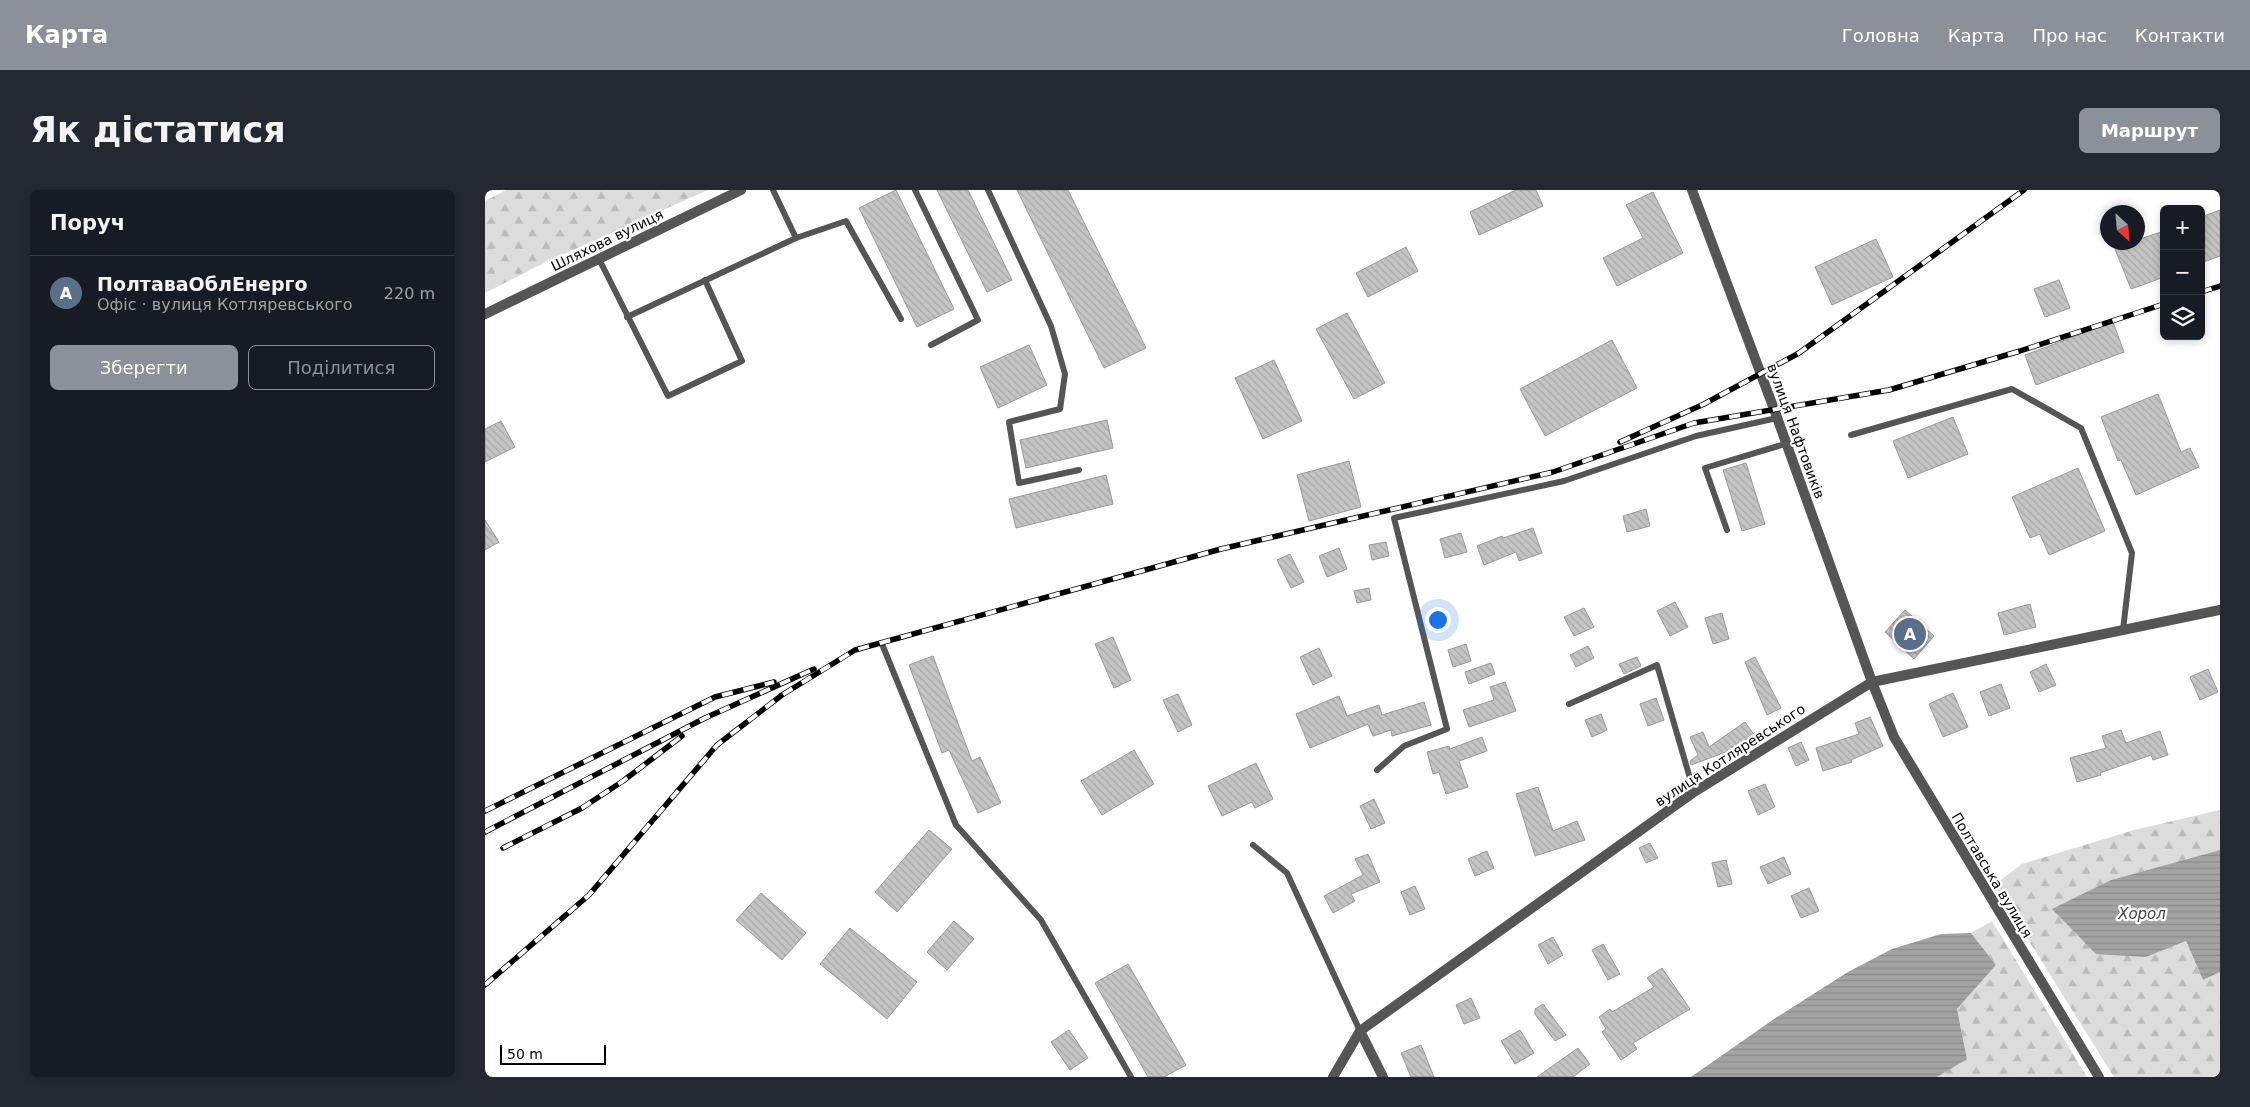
<!DOCTYPE html>
<html lang="uk">
<meta charset="utf-8">
<style>
:root{--surface:#171b24;--page:#242831;--text:#f1f3f6;--muted:#9ea1a6;--line:#363941;--accent:#8c9099}
body{margin:0;font-family:"DejaVu Sans",sans-serif;background:var(--page);color:var(--text)}
.controls{position:absolute;right:15px;top:15px;display:grid;overflow:hidden;border-radius:8px;box-shadow:0 2px 8px #0003}
.controls button{width:45px;height:45px;display:grid;place-items:center;padding:0;border:0;border-bottom:1px solid var(--line);background:var(--surface);color:var(--text);font:25px sans-serif}
.compass{position:absolute;left:1615px;top:15px;width:45px;height:45px;border-radius:50%;background:var(--surface);box-shadow:0 2px 8px #0003;rotate:154deg}
.scale{position:absolute;left:15px;bottom:12px;width:106px;box-sizing:border-box;padding-left:5px;border:2px solid #000;border-top:0;font-size:14px;line-height:18px;white-space:nowrap;color:#000;-webkit-text-stroke:4px #fff;paint-order:stroke}
.you{position:absolute;left:952px;top:429px;width:18px;height:18px;margin:-12px;border:4px solid #fff;border-radius:50%;background:#1a73e8;box-shadow:0 0 0 8px #1a73e833}
.badge{display:grid;place-items:center;width:32px;height:32px;border-radius:50%;background:var(--accent);color:#fff;font-size:16px;font-weight:700}
.pin{position:absolute;translate:-50% -50%;border:2px solid #fff;box-shadow:0 1px 5px #0006}
.list{margin:0;padding:0;list-style:none}
h2{display:flex;justify-content:space-between;align-items:center;height:65px;margin:0;padding:0 20px;font-size:21px}
h2 small{font-size:16px;font-weight:400;color:var(--muted)}
.list li{display:grid;grid-template-columns:32px 1fr auto;gap:15px;align-items:center;box-sizing:border-box;height:75px;padding:0 20px;border-top:1px solid var(--line)}
.list b{display:block;font-size:19px;white-space:nowrap}
.list p{margin:0;font-size:16px;white-space:nowrap;color:var(--muted)}
.list em{font-size:16px;font-style:normal;color:var(--muted)}
.actions{display:flex;gap:10px;padding:15px 20px}
.actions a{flex:1;padding:11px 0;border:1px solid var(--accent);border-radius:8px;text-align:center;font-size:18px;color:var(--accent)}
.actions .main{background:var(--accent);color:#fff}
.icon{flex:none;width:28px;height:28px;fill:none;stroke:currentColor;stroke-width:2;stroke-linecap:round;stroke-linejoin:round}
.map{position:relative;flex:none;width:1735px;height:887px;overflow:hidden;border-radius:8px}
header{display:flex;align-items:center;gap:30px;box-sizing:border-box;height:70px;padding:0 25px;background:var(--accent);color:#fff}
header strong{font-size:24px}
nav{display:flex;gap:28px;margin-inline-start:auto;font-size:18px}
.intro{display:flex;align-items:center;justify-content:space-between;box-sizing:border-box;height:120px;padding:0 30px}
h1{margin:0;font-size:35px}
.button{padding:12px 22px;border-radius:8px;background:var(--accent);color:#fff;font-size:18px;font-weight:700}
main{display:flex;gap:30px;padding:0 30px}
aside{flex:1;background:var(--surface);border-radius:8px;box-shadow:0 2px 8px #0003}
.map>svg:first-child{display:block}
.forest{fill:url(#forest-firs)}
.water{fill:url(#water-rules)}
.building{fill:url(#building-back-hatch);stroke:#999}
.lines{fill:none;stroke-linecap:round;stroke-linejoin:round}
.service{stroke:#555;stroke-width:6}
.minor{stroke:#555;stroke-width:10}
.tertiary{stroke:#555;stroke-width:10}
.rail-casing{stroke:#000;stroke-width:5.5}
.rail{stroke:#fff;stroke-width:4;stroke-dasharray:11;stroke-linecap:butt}
.labels{text-anchor:middle;dominant-baseline:central;stroke-width:4.5;stroke-linejoin:round;paint-order:stroke}
.street-label{font-size:14px;fill:#000;stroke:#fff}
.water-label{font-size:15px;font-style:italic;fill:#444;stroke:#fff}
</style>
<header>
<strong>Карта</strong>
<nav><a>Головна</a><a>Карта</a><a>Про нас</a><a>Контакти</a></nav>
</header>
<div class="intro"><h1>Як дістатися</h1><a class="button">Маршрут</a></div>
<main>
<aside>
<h2>Поруч<small></small></h2>
<ul class="list">
<li><span class="badge" style="background:#5c6f8a">A</span><div><b>ПолтаваОблЕнерго</b><p>Офіс · вулиця Котляревського</p></div><em>220 m</em></li>
</ul>
<div class="actions"><a class="main">Зберегти</a><a>Поділитися</a></div>
</aside>
<div class="map">
<svg width="1735" height="887" viewBox="0 0 1735 887">
<defs>
<pattern id="forest-firs" width="22" height="20" patternUnits="userSpaceOnUse" patternTransform="scale(1.25)"><rect width="22" height="20" fill="#dcdcdc"/><path d="M5 1l3.5 6h-7zM16 11l3.5 6h-7z" fill="#bbb"/></pattern>
<pattern id="water-rules" width="6" height="5" patternUnits="userSpaceOnUse" patternTransform="scale(1.25)"><rect width="6" height="5" fill="#a3a3a3"/><path d="M0 2.5h6" fill="none" stroke="#8b8b8b"/></pattern>
<pattern id="building-back-hatch" width="6" height="6" patternUnits="userSpaceOnUse" patternTransform="scale(1.25)"><rect width="6" height="6" fill="#c4c4c4"/><path d="M-1 5l2 2M0 0l6 6M5-1l2 2" fill="none" stroke="#a7a7a7"/></pattern>
</defs>
<rect width="100%" height="100%" fill="#fff"/>
<g class="forest">
<path d="M21,0H223L57,74L0,103V11Z"/>
<path d="M1735,620V660L1626,690L1661,767L1701,751L1718,790L1735,782V887H1629L1509,695L1537,674L1649,640Z"/>
<path d="M1507,731L1602,887H1452L1482,868L1472,819L1511,775L1486,743Z"/>
</g>
<g class="water">
<path d="M1735,660V782L1718,790L1701,751L1661,767L1611,764L1567,719L1626,690Z"/>
<path d="M1486,743L1511,775L1472,819L1482,869L1452,887H1206L1289,829L1363,782L1407,759L1456,744Z"/>
</g>
<g class="building">
<path d="M411,0L469,119L432,137L374,18Z"/>
<path d="M452,0H483L527,90L502,102Z"/>
<path d="M532,0H583L661,158L619,178Z"/>
<path d="M1031,0H1051L1058,16L994,45L985,22Z"/>
<path d="M1168,2L1198,63L1132,96L1118,68L1158,48L1141,15Z"/>
<path d="M1735,20V66L1716,73V27Z"/>
<path d="M1679,41V87L1646,99L1630,59L1652,52V50Z"/>
<path d="M1391,49L1408,87L1347,115L1330,77Z"/>
<path d="M921,57L933,81L883,107L871,83Z"/>
<path d="M1574,90L1585,118L1560,127L1549,99Z"/>
<path d="M862,123L900,193L869,209L831,139Z"/>
<path d="M1628,132L1639,162L1551,195L1540,165Z"/>
<path d="M1127,150L1152,198L1060,246L1035,199Z"/>
<path d="M544,155L562,195L513,218L495,177Z"/>
<path d="M789,170L817,231L778,249L750,188Z"/>
<path d="M1673,204L1696,262L1705,258L1714,277L1651,305L1636,270L1633,271L1616,227Z"/>
<path d="M1468,227L1483,264L1423,288L1408,251Z"/>
<path d="M622,230L628,258L541,278L535,250Z"/>
<path d="M16,231L30,257L0,272V239Z"/>
<path d="M864,271L876,317L824,331L812,285Z"/>
<path d="M1261,273L1280,334L1257,341L1238,280Z"/>
<path d="M1593,278L1620,341L1564,365L1555,344L1545,348L1527,307Z"/>
<path d="M621,285L628,314L531,338L524,309Z"/>
<path d="M1161,319L1165,336L1142,342L1138,326Z"/>
<path d="M0,330L14,352L0,360Z"/>
<path d="M1048,338L1057,363L1034,371L1031,362L999,375L992,356L1017,346L1018,348Z"/>
<path d="M976,343L982,362L960,368L955,349Z"/>
<path d="M901,352L904,366L887,370L884,355Z"/>
<path d="M854,358L862,379L842,387L834,366Z"/>
<path d="M805,364L819,392L806,398L792,370Z"/>
<path d="M884,398L886,410L872,413L869,401Z"/>
<path d="M1190,412L1203,437L1185,446L1172,421Z"/>
<path d="M1545,414L1551,437L1519,445L1513,423Z"/>
<path d="M1099,418L1109,437L1089,446L1079,427Z"/>
<path d="M1420,420L1449,446L1429,469L1400,442Z"/>
<path d="M1237,423L1244,449L1228,454L1220,428Z"/>
<path d="M628,447L646,490L629,498L610,454Z"/>
<path d="M981,454L986,471L968,477L963,460Z"/>
<path d="M1103,456L1109,468L1091,477L1085,465Z"/>
<path d="M834,458L847,486L828,495L815,467Z"/>
<path d="M448,466L487,571L495,567L516,613L493,623L464,560L457,563L424,475Z"/>
<path d="M1152,467L1156,476L1139,484L1134,474Z"/>
<path d="M1270,467L1296,518L1282,525L1260,472Z"/>
<path d="M1006,473L1010,484L984,494L980,482Z"/>
<path d="M1561,474L1571,495L1554,502L1545,482Z"/>
<path d="M1723,479L1733,502L1715,510L1705,487Z"/>
<path d="M1020,492L1031,521L984,537L978,520L1009,510L1005,497Z"/>
<path d="M1516,494L1525,518L1504,526L1495,502Z"/>
<path d="M1468,503L1483,537L1458,547L1444,514Z"/>
<path d="M693,504L707,535L693,542L678,510Z"/>
<path d="M854,506L862,526L894,515L897,525L939,512L946,535L907,546L906,540L888,546L883,534L825,558L811,524Z"/>
<path d="M1171,508L1179,530L1163,536L1155,514Z"/>
<path d="M1116,524L1122,540L1107,547L1100,530Z"/>
<path d="M1385,527L1398,556L1366,570L1367,572L1338,581L1331,558L1374,544L1370,533Z"/>
<path d="M1260,532L1270,546L1243,566L1241,562L1206,575L1205,571L1213,565L1205,547L1218,542L1224,557Z"/>
<path d="M1636,540L1641,553L1675,541L1683,565L1668,570L1666,565L1615,583L1616,585L1592,592L1585,568L1621,558L1617,546Z"/>
<path d="M997,547L1002,561L974,571L983,597L961,604L954,582L948,584L942,562L964,556L965,559Z"/>
<path d="M1316,552L1324,570L1311,576L1303,558Z"/>
<path d="M649,560L669,594L617,625L596,591Z"/>
<path d="M771,573L788,609L770,618L767,612L737,626L723,596Z"/>
<path d="M1280,594L1290,617L1273,625L1263,601Z"/>
<path d="M1053,597L1068,641L1092,631L1100,650L1050,666L1031,604Z"/>
<path d="M889,609L900,633L886,639L875,616Z"/>
<path d="M444,640L467,659L412,722L390,702Z"/>
<path d="M1165,653L1173,668L1161,673L1154,658Z"/>
<path d="M1002,661L1009,678L990,686L983,669Z"/>
<path d="M883,664L895,692L866,704L870,711L848,723L839,706L878,685L870,669Z"/>
<path d="M1299,667L1306,684L1283,694L1275,677Z"/>
<path d="M1241,670L1247,694L1233,697L1227,673Z"/>
<path d="M930,696L940,719L925,725L916,702Z"/>
<path d="M1324,698L1334,721L1316,728L1306,706Z"/>
<path d="M276,703L321,743L297,770L251,730Z"/>
<path d="M469,731L489,749L462,780L442,762Z"/>
<path d="M365,738L432,792L402,829L335,774Z"/>
<path d="M1068,747L1078,765L1063,774L1053,755Z"/>
<path d="M1118,754L1135,784L1123,790L1107,760Z"/>
<path d="M643,774L701,875L679,887H663L610,793Z"/>
<path d="M1177,778L1205,819L1148,853L1152,859L1136,870L1117,842L1121,839L1114,827L1125,819L1127,822L1169,797L1162,788Z"/>
<path d="M986,808L995,828L979,834L971,815Z"/>
<path d="M1058,814L1081,845L1070,851L1050,824V819Z"/>
<path d="M584,840L603,868L585,880L566,852Z"/>
<path d="M1035,840L1049,863L1030,874L1016,851Z"/>
<path d="M936,855L949,887H926L916,863Z"/>
<path d="M1093,858L1105,874L1088,887H1052Z"/>
</g>
<g class="lines">
<g class="service">
<path d="M288,0L311,48"/>
<path d="M430,0L493,130L446,155"/>
<path d="M503,0L566,136L580,184L575,219L524,232L534,293L594,280"/>
<path d="M114,69L183,206L257,171L220,90"/>
<path d="M142,127L311,48L361,31L416,129"/>
<path d="M1366,245L1527,199L1596,238L1647,363L1638,440"/>
<path d="M1242,340L1220,278L1300,254"/>
<path d="M397,454L471,635L556,730L646,887"/>
<path d="M1084,514L1172,475L1209,602"/>
<path d="M892,580L919,556L962,539L909,328L1079,291L1211,246L1292,228"/>
<path d="M768,655L802,683L875,841"/>
</g>
<g class="minor">
<path d="M1207,0L1289,219L1387,492L1735,420"/>
<path d="M0,124L256,0"/>
<path d="M875,841L898,887"/>
</g>
<path class="tertiary" d="M848,887L875,841L1209,602L1387,492L1409,547L1614,887"/>
<g class="rail-casing">
<g id="rail">
<path d="M1716,102L1735,96"/>
<path d="M1135,252L1219,214L1314,163L1539,0"/>
<path d="M0,621L230,507L289,492"/>
<path d="M0,642L220,528L329,479"/>
<path d="M18,658L97,618L138,591L197,546"/>
<path d="M0,795L104,705L232,555L297,505L370,460L736,359L1068,282L1209,233L1404,200L1535,161L1679,114"/>
</g>
</g>
<use href="#rail" class="rail"/>
</g>
<g class="labels">
<g class="street-label">
<text transform="translate(122 50) rotate(-26)">Шляхова вулиця</text>
<text transform="translate(1311 241) rotate(70)">вулиця Нафтовиків</text>
<text transform="translate(1245 565) rotate(-33)">вулиця Котляревського</text>
<text transform="translate(1507 685) rotate(59)">Полтавська вулиця</text>
</g>
<g class="water-label">
<text x="1657" y="724">Хорол</text>
</g>
</g>
</svg>
<div class="controls">
<button>+</button>
<button>−</button>
<button><svg class="icon" aria-label="layers" viewBox="0 0 24 24"><path d="M12 4l9 5-9 5-9-5zM3 14l9 5 9-5"/></svg></button>
</div>
<svg class="compass" viewBox="-18 -18 36 36"><path d="M0-13l5 13h-10z" fill="#e53935"/><path d="M0 13l5-13h-10z" fill="#9ea1a6"/></svg>
<div class="scale">50 m</div>
<div class="you"></div>
<div class="pin badge" style="left:1425px;top:444px;background:#5c6f8a">A</div>
</div>
</main>
